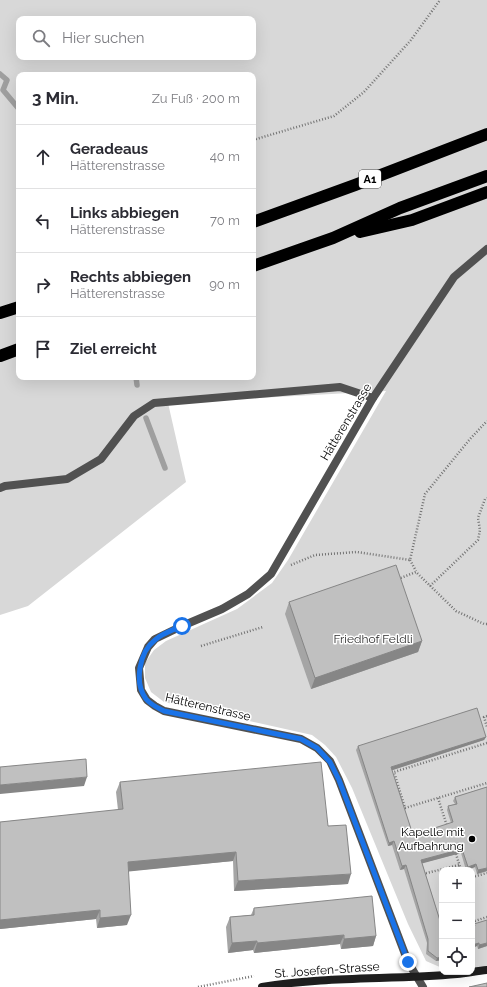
<!DOCTYPE html>
<html lang="de">
<meta charset="utf-8">
<style>
:root{--surface:#fff;--page:#f7f7f7;--text:#2b2b33;--muted:#7c7c81;--line:#e1e1e2}
body{margin:0;font-family:Raleway,sans-serif;background:var(--page);color:var(--text)}
.controls{position:absolute;right:12px;bottom:12px;display:grid;overflow:hidden;border-radius:8px;box-shadow:0 4px 16px #0002}
.controls button{width:36px;height:36px;display:grid;place-items:center;padding:0;border:0;border-bottom:1px solid var(--line);background:var(--surface);color:var(--text);font:20px sans-serif}
.stop{position:absolute;width:12px;height:12px;margin:-9px;border:3px solid #1a73e8;border-radius:50%;background:#fff}
.stop.end{background:#1a73e8;border-color:#fff;box-shadow:0 1px 4px #0008}
.list{margin:0;padding:0;list-style:none}
h2{display:flex;justify-content:space-between;align-items:center;height:52px;margin:0;padding:0 16px;font-size:17px}
h2 small{font-size:13px;font-weight:400;color:var(--muted)}
.list li{display:grid;grid-template-columns:26px 1fr auto;gap:12px;align-items:center;box-sizing:border-box;height:64px;padding:0 16px;border-top:1px solid var(--line)}
.list b{display:block;font-size:15px;white-space:nowrap}
.list p{margin:0;font-size:13px;white-space:nowrap;color:var(--muted)}
.list em{font-size:13px;font-style:normal;color:var(--muted)}
.icon{flex:none;width:22px;height:22px;fill:none;stroke:currentColor;stroke-width:2;stroke-linecap:round;stroke-linejoin:round}
.map{position:relative;flex:none;width:487px;height:987px;overflow:hidden}
.search{position:absolute;background:var(--surface);box-shadow:0 4px 16px #0002;left:16px;top:16px;width:240px;height:44px;display:flex;align-items:center;gap:10px;box-sizing:border-box;padding:0 14px;border-radius:8px;color:var(--muted);font-size:15px}
.panel{position:absolute;background:var(--surface);box-shadow:0 4px 16px #0002;left:16px;top:72px;width:240px;height:308px;border-radius:8px}
.map>svg:first-child{display:block}
.green{fill:#d8d8d8;fill-rule:evenodd}
.lines{fill:none;stroke-linecap:round;stroke-linejoin:round}
.stream{stroke:#9f9f9f;stroke-width:5.5}
.highway-casing{stroke:#dbdbdb;stroke-width:13}
.path{stroke:#737373;stroke-width:2.5;stroke-dasharray:1 2;stroke-linecap:butt}
.street{stroke:#515151;stroke-width:8}
.secondary{stroke:#1e1e1e;stroke-width:8}
.highway{stroke:#000;stroke-width:12}
.wall{fill:#a5a5a5}
.shaded-wall{fill:#868686}
.building{fill:#c0c0c0;stroke:#868686}
.route{stroke:#1a73e8;stroke-width:5}
.poi-dot{fill:#000;stroke:#fff;stroke-width:1.5}
.labels{text-anchor:middle;dominant-baseline:central;stroke-width:3;stroke-linejoin:round;paint-order:stroke}
.shield{fill:#fff;stroke:#4c4c4c;stroke-width:1}
.shield-label{font-size:11px;font-weight:bold;fill:#000}
.street-label{font-size:12px;fill:#000;stroke:#fff}
.park-label{font-size:12px;fill:#2f2f2f;stroke:#fff}
.poi-label{font-size:12px;fill:#000;stroke:#fff;text-anchor:end}
</style>
<div class="map">
<svg width="487" height="987" viewBox="0 0 487 987">
<rect width="100%" height="100%" fill="#fff"/>
<path class="green" d="M0,0H487V970L472,972V870H442V968L426,961L408,924L352,788L336,757L325,745L312,735L164,702L151,692L145,678V663L154,650L166,641L237,609L272,583L288,560L386,391L168,403L186,482L28,606L0,615ZM19,19H253V57H19ZM19,75H253V377H19Z"/>
<g class="lines">
<g class="stream">
<path d="M0,74L7,80L3,90L19,109"/>
<path d="M136,377L137,385"/>
<path d="M146,418L165,468"/>
</g>
<g class="highway-casing">
<g id="highway">
<path d="M253,222L355,185L487,134"/>
<path d="M360,232L412,220L487,192"/>
<path d="M253,266L333,238L400,208L487,176"/>
<path d="M0,313L19,307"/>
<path d="M0,356L19,349"/>
</g>
</g>
<g class="path">
<path d="M253,140L334,116L364,92L411,40L440,0"/>
<path d="M410,560L416,571"/>
<path d="M291,565L315,555L357,552L410,560L425,494L470,439L487,421"/>
<path d="M398,579L416,572L456,611L484,624H487"/>
<path d="M430,586L478,540L480,530L478,518L485,499L487,498"/>
<path d="M201,646L263,627"/>
<path d="M487,716L484,717L487,727"/>
<path d="M487,743L394,772L405,808L487,783"/>
<path d="M438,798L447,826"/>
<path d="M455,851L461,870"/>
<path d="M423,874L459,865"/>
<path d="M472,877L487,873"/>
<path d="M472,922L487,917"/>
<path d="M198,987L254,976"/>
</g>
<g class="street">
<path d="M0,488L5,486L67,479L101,459L134,416L154,403L340,387L373,398"/>
<path d="M423,987L408,962L339,780L330,761L317,748L301,739L164,711L155,706L147,700L141,690L139,668L148,647L155,639L182,626L222,609L248,594L271,574L373,398L454,277L487,249"/>
</g>
<path class="secondary" d="M262,987C327,976 392,980 457,974C467,973 477,971 487,970"/>
<use href="#highway" class="highway"/>
</g>
<g class="wall">
<path d="M289,602L422,641L418,652L311,689L285,614Z"/>
<path d="M486,737L484,740L392,770L413,835L451,823L447,810L448,806L455,804L453,801L455,797L487,787V871L477,874L475,867L466,870L461,853L422,863L442,927V960L436,961L426,954L427,943L404,869L400,870L392,845L388,846L356,750L358,746Z"/>
<path d="M120,782L328,826L348,884L234,891L233,861L128,871L127,925L97,928L96,919L0,929V822L118,810L116,792Z"/>
<path d="M254,908L376,936L373,946L341,949L340,944L254,953L253,950L228,953L226,927L230,917L251,915Z"/>
<path d="M474,924L487,946L478,949L477,946L472,948V927H473Z"/>
</g>
<g class="shaded-wall">
<path d="M422,641L418,652L311,689L315,678Z"/>
<path d="M486,737L484,740L390,771L391,767Z"/>
<path d="M87,777L84,786L0,794V785Z"/>
<path d="M394,841L392,845L388,846L389,843Z"/>
<path d="M462,849L461,853L420,864L421,860Z"/>
<path d="M236,852L233,861L124,872L128,862Z"/>
<path d="M476,864L475,867L467,870L468,867Z"/>
<path d="M406,865L404,869L400,870L402,866Z"/>
<path d="M487,868V871L477,874L478,870Z"/>
<path d="M351,874L348,884L234,891L238,881Z"/>
<path d="M100,910L96,919L0,929V920Z"/>
<path d="M131,915L127,925L97,928L100,918Z"/>
<path d="M344,935L340,944L254,953L257,943Z"/>
<path d="M376,936L373,946L341,949L344,939Z"/>
<path d="M257,941L253,950L228,953L232,943Z"/>
<path d="M479,943L477,946L472,948V945Z"/>
<path d="M487,943V946L478,949L479,945Z"/>
<path d="M442,957V960L436,961L437,958Z"/>
</g>
<g class="building">
<path d="M396,565L422,641L315,678L289,602Z"/>
<path d="M477,708L486,737L391,767L413,835L453,822L448,806L457,804L455,797L487,787V868L478,870L476,864L468,867L462,849L421,860L442,927V957L437,958L428,951V939L406,865L402,866L394,841L389,843L358,746Z"/>
<path d="M86,759L87,777L0,785V767Z"/>
<path d="M321,762L328,826L346,825L351,874L238,881L236,852L128,862L131,915L100,918V910L0,920V822L123,809L120,782Z"/>
<path d="M372,896L376,936L344,939V935L257,943V941L232,943L230,917L254,915V908Z"/>
<path d="M487,920V943L479,945V943L472,945V927L475,926L474,924Z"/>
<path d="M487,983V987H469Z"/>
</g>
<g class="lines">
<path class="route" d="M182,626C175,629 161,634 155,640C139,652 134,683 146,699C151,705 158,708 164,711L301,739L317,748L330,762L339,780L408,962"/>
</g>
<circle class="poi-dot" cx="472" cy="839" r="4"/>
<g class="labels">
<rect class="shield" x="359" y="170" width="22" height="18" rx="3"/>
<g class="shield-label">
<text x="370" y="179">A1</text>
</g>
<g class="street-label">
<text transform="translate(346 422) rotate(-59)">Hätterenstrasse</text>
<text transform="translate(208 707) rotate(13)">Hätterenstrasse</text>
<text transform="translate(327 970) rotate(-4)">St. Josefen-Strasse</text>
</g>
<g class="park-label">
<text x="373" y="639">Friedhof Feldli</text>
</g>
<g class="poi-label">
<text x="464" y="832">Kapelle mit<tspan x="464" dy="14">Aufbahrung</tspan></text>
</g>
</g>
</svg>
<div class="controls">
<button>+</button>
<button>−</button>
<button><svg class="icon" aria-label="locate" viewBox="0 0 24 24"><circle cx="12" cy="12" r="6"/><path d="M12 2v4M12 18v4M2 12h4M18 12h4"/></svg></button>
</div>
<div class="stop" style="left:182px;top:626px"></div>
<div class="stop end" style="left:408px;top:962px"></div>
<div class="search"><svg class="icon" aria-label="search" viewBox="0 0 24 24"><circle cx="10" cy="10" r="6"/><path d="M15 15l6 6"/></svg>Hier suchen</div>
<section class="panel">
<h2>3 Min.<small>Zu Fuß · 200 m</small></h2>
<ul class="list">
<li><svg class="icon" aria-label="ahead" viewBox="0 0 24 24"><path d="M12 20V5M6 11l6-6 6 6"/></svg><div><b>Geradeaus</b><p>Hätterenstrasse</p></div><em>40 m</em></li>
<li><svg class="icon" aria-label="left" viewBox="0 0 24 24"><path d="M17 20v-9H6M10 6l-5 5 5 5"/></svg><div><b>Links abbiegen</b><p>Hätterenstrasse</p></div><em>70 m</em></li>
<li><svg class="icon" aria-label="right" viewBox="0 0 24 24"><path d="M7 20v-9h11M14 6l5 5-5 5"/></svg><div><b>Rechts abbiegen</b><p>Hätterenstrasse</p></div><em>90 m</em></li>
<li><svg class="icon" aria-label="arrive" viewBox="0 0 24 24"><path d="M6 21V4h12l-3 4 3 4H6"/></svg><div><b>Ziel erreicht</b></div></li>
</ul>
</section>
</div>
